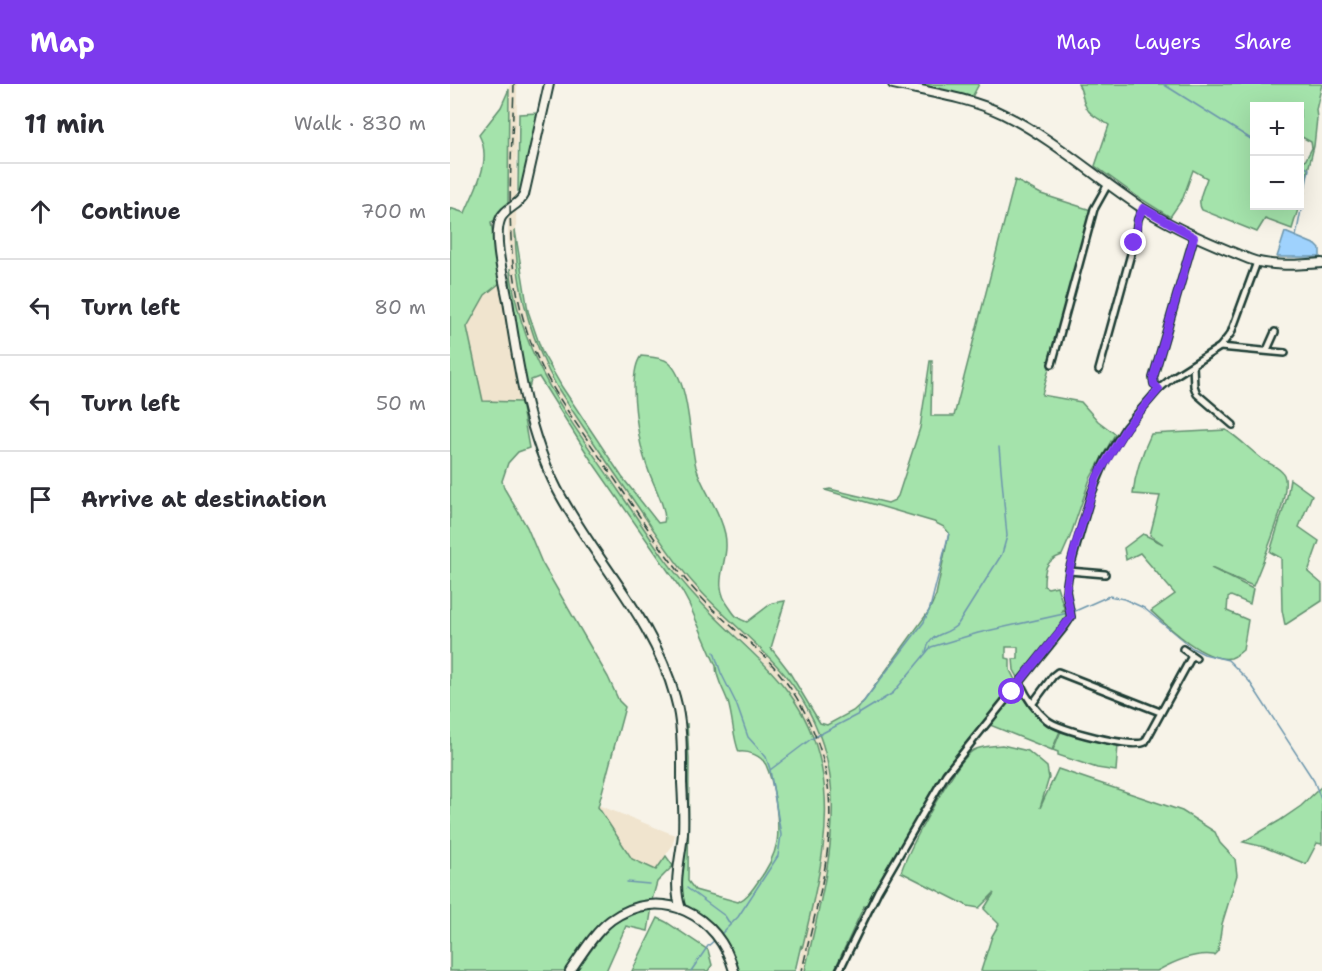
<!DOCTYPE html>
<meta charset="utf-8">
<style>
:root{--surface:#fff;--page:#f2f2f3;--text:#2b2b33;--muted:#7c7c81;--line:#e1e1e2;--accent:#7c3aed}
body{margin:0;font-family:"Shantell Sans",sans-serif;background:var(--page);color:var(--text)}
.controls{position:absolute;right:18px;top:18px;display:grid;overflow:hidden;border-radius:0px;box-shadow:0 6px 24px #0002}
.controls button{width:54px;height:54px;display:grid;place-items:center;padding:0;border:0;border-bottom:2px solid var(--line);background:var(--surface);color:var(--text);font:30px sans-serif}
.stop{position:absolute;width:18px;height:18px;margin:-14px;border:4px solid #7c3aed;border-radius:50%;background:#fff}
.stop.end{background:#7c3aed;border-color:#fff;box-shadow:0 2px 6px #0008}
.list{margin:0;padding:0;list-style:none}
h2{display:flex;justify-content:space-between;align-items:center;height:78px;margin:0;padding:0 24px;font-size:26px}
h2 small{font-size:20px;font-weight:400;color:var(--muted)}
.list li{display:grid;grid-template-columns:39px 1fr auto;gap:18px;align-items:center;box-sizing:border-box;height:96px;padding:0 24px;border-top:2px solid var(--line)}
.list b{display:block;font-size:22px;white-space:nowrap}
.list em{font-size:20px;font-style:normal;color:var(--muted)}
.icon{flex:none;width:33px;height:33px;fill:none;stroke:currentColor;stroke-width:2;stroke-linecap:round;stroke-linejoin:round}
.map{position:relative;flex:none;width:872px;height:887px;overflow:hidden}
header{display:flex;align-items:center;gap:36px;box-sizing:border-box;height:84px;padding:0 30px;background:var(--accent);color:#fff}
header strong{font-size:28px}
nav{display:flex;gap:33px;margin-inline-start:auto;font-size:21px}
main{display:flex}
aside{flex:1;background:var(--surface)}
.map>svg:first-child{display:block}
.built{fill:#f0e4ce}
.green{fill:#a4e3ab;stroke:#629070;stroke-width:1.5}
.water{fill:#9fd2fd;stroke:#6c96ad;stroke-width:1.5}
.lines{fill:none;stroke-linecap:round;stroke-linejoin:round}
.stream{stroke:#6c96ad;stroke-width:1.5}
.street-casing{stroke:#1f3d34;stroke-width:10}
.secondary-casing{stroke:#1f3d34;stroke-width:12}
.street{stroke:#f7f3e8;stroke-width:5}
.secondary{stroke:#f7f3e8;stroke-width:8}
.rail{stroke:#1f3d34;stroke-width:1.5;stroke-dasharray:9 4.5;stroke-linecap:butt}
.route{stroke:#7c3aed;stroke-width:8}
</style>
<header>
<strong>Map</strong>
<nav><a>Map</a><a>Layers</a><a>Share</a></nav>
</header>
<main>
<aside>
<h2>11 min<small>Walk · 830 m</small></h2>
<ul class="list">
<li><svg class="icon" aria-label="ahead" viewBox="0 0 24 24"><path d="M12 20V5M6 11l6-6 6 6"/></svg><div><b>Continue</b></div><em>700 m</em></li>
<li><svg class="icon" aria-label="left" viewBox="0 0 24 24"><path d="M17 20v-9H6M10 6l-5 5 5 5"/></svg><div><b>Turn left</b></div><em>80 m</em></li>
<li><svg class="icon" aria-label="left" viewBox="0 0 24 24"><path d="M17 20v-9H6M10 6l-5 5 5 5"/></svg><div><b>Turn left</b></div><em>50 m</em></li>
<li><svg class="icon" aria-label="arrive" viewBox="0 0 24 24"><path d="M6 21V4h12l-3 4 3 4H6"/></svg><div><b>Arrive at destination</b></div></li>
</ul>
</aside>
<div class="map">
<svg width="872" height="887" viewBox="0 0 872 887">
<rect width="100%" height="100%" fill="#f7f3e8"/>
<filter id="ink" filterUnits="userSpaceOnUse"><feTurbulence type="fractalNoise" baseFrequency=".0167" numOctaves="2"/><feDisplacementMap in="SourceGraphic" scale="12" xChannelSelector="R" yChannelSelector="G"/><feConvolveMatrix kernelMatrix="1 2 1 2 8 2 1 2 1" color-interpolation-filters="sRGB"/></filter>
<g filter="url(#ink)">
<g class="built">
<path d="M60,0H67L66,168L72,216L92,275L116,317L232,485L267,524L314,567L337,592L361,633L374,663L383,712V744L379,775L355,887H348L372,774L376,743V712L367,665L355,636L331,597L309,573L250,518L226,490L110,321L85,278L69,233L60,184L58,147Z"/>
<path d="M50,199L71,318H33L17,242L35,211Z"/>
<path d="M148,721L225,751L222,762L206,786L182,775L148,723Z"/>
</g>
<g class="green">
<path d="M462,0H529L521,15Z"/>
<path d="M628,0H872L866,26L867,34L864,62L850,118V75L855,77L862,64L861,58L850,52V22H804V122H849L842,145L815,135L807,148L752,126C746,117 754,104 757,94L743,86L733,114L720,133L688,113L645,82L659,41C652,36 640,32 636,23C632,16 633,8 628,0Z"/>
<path d="M59,5L58,122L49,127L44,137L41,138L50,199L35,211L17,243L33,317L71,318L79,364L68,368L58,379L52,397L54,404L77,443L92,479L158,593L169,617L175,623L148,723L182,775L206,786L216,772L223,782L207,798L202,816L175,823L150,842L116,887H0V124L15,129C25,104 43,77 29,51L51,23Z"/>
<path d="M88,29L71,106L68,107L69,30Z"/>
<path d="M565,96L591,110L641,126L592,311L631,318L648,337L665,350L640,395L620,453L612,471C595,477 594,485 594,502L598,504L607,502L614,524L612,528L616,527V535L569,595L564,586L563,575H568V563H556V574L560,575V586L566,598L494,686L416,823L414,822L384,887H355C378,781 411,685 335,591C308,558 273,533 245,501C222,476 205,447 186,420C159,381 132,342 107,303C79,253 66,203 65,146L78,227L92,268L112,303L172,393L208,439L214,438C218,426 202,398 198,385C189,362 176,291 191,272C199,273 212,273 218,278C240,296 239,355 246,383C253,407 270,425 275,450C281,479 259,497 280,524C285,532 288,535 297,538L322,519L335,517L321,564L338,586L370,639L377,641L403,627L414,617L479,527L486,511L499,449L494,443L484,438L375,406L380,405L438,419L445,416L448,412L470,344L480,277H482L481,332H504Z"/>
<path d="M60,184C72,278 117,331 168,406C193,442 216,481 246,513C297,570 354,599 371,681C384,744 366,805 352,865L351,861L345,887H287C277,847 264,836 228,818L237,639L239,675L238,797L245,806L288,818C297,814 302,806 307,799C317,786 324,774 327,758C330,739 324,698 316,681C311,671 298,667 289,668C283,654 283,634 278,618C274,606 266,595 266,582L239,520L232,507L141,376L89,293L81,296L78,308L61,215Z"/>
<path d="M776,346C789,354 799,365 812,375C819,380 830,383 834,391C842,410 811,482 803,502L761,484L803,505L800,520L781,512L778,514L777,527L798,536L793,566C789,569 785,573 781,574C756,579 718,543 701,527L725,510L690,469L676,476L674,464L693,450L713,460L700,451L710,412L683,410C685,389 692,369 701,350Z"/>
<path d="M840,395L862,411L849,443L869,457L858,488L872,500V517L835,541L832,526L831,474L820,468L837,413Z"/>
<path d="M569,609L572,611C580,628 593,640 610,647L602,666L540,641L564,610Z"/>
<path d="M611,647L668,661L666,687L647,684L608,671V668L603,666Z"/>
<path d="M552,661L578,667L597,683L599,694L590,724L608,685L732,727L765,748L770,759L785,775L787,791L772,840L768,867L764,871C745,868 723,878 707,887H531L542,852L549,840L534,825L544,809L529,824L518,822L451,788C458,767 506,675 524,666C532,662 543,662 552,661Z"/>
<path d="M872,702V760L867,759L856,780L814,763L793,758L829,737L851,722Z"/>
<path d="M202,823L198,847L176,842L156,887H126C149,857 161,829 202,823Z"/>
<path d="M208,834L216,838L258,866L262,881L258,887H182Z"/>
</g>
<path class="water" d="M835,148L866,161L870,165V173H827Z"/>
<g class="lines">
<g class="stream">
<path d="M713,0L804,57"/>
<path d="M846,152L859,85L850,81"/>
<path d="M623,528L659,512L674,515L694,524L742,564L754,570L778,576L799,597L864,697L872,718"/>
<path d="M264,568L271,589L286,619L298,653L316,673L320,685"/>
<path d="M476,568C480,547 496,553 508,540L552,470L557,452L549,363"/>
<path d="M408,629V625L474,538L480,524L499,449"/>
<path d="M177,798L199,800"/>
<path d="M237,804L275,832L280,840"/>
<path d="M269,852L288,833L328,772L331,751L320,686L361,655L407,631L443,609L481,563L528,549L618,529"/>
<path d="M241,887L258,862L266,855"/>
</g>
<g class="street-casing">
<g id="street">
<path d="M770,263L835,269"/>
<path d="M817,266L825,248"/>
<path d="M602,280L644,125L658,100"/>
<path d="M743,281L744,302L747,310L783,341"/>
<path d="M649,286L684,159L688,135L693,124"/>
<path d="M709,305L704,300L703,294L744,153"/>
<path d="M619,487L655,490"/>
<path d="M733,565L746,574"/>
<path d="M570,599C576,612 585,626 597,636C608,646 683,665 695,658L742,572"/>
<path d="M583,619L603,592L608,588L710,628"/>
<path d="M389,887L428,807L496,690L615,542L621,533L616,507L619,487L641,411L656,375L676,343L709,305L723,293L770,263L781,249L807,178"/>
</g>
</g>
<g class="secondary-casing">
<g id="secondary">
<path d="M99,0L74,111C69,122 54,124 50,136C43,155 54,196 58,217C68,281 77,346 107,405C144,476 204,535 225,613C233,641 232,670 232,699C233,716 234,733 233,749C231,775 222,800 231,825"/>
<path d="M443,0C478,8 521,14 553,30C604,55 645,93 692,124C726,145 762,160 799,175C820,183 849,181 872,179"/>
<path d="M120,887C132,870 144,849 161,836C211,800 269,831 284,887"/>
</g>
</g>
<use href="#street" class="street"/>
<use href="#secondary" class="secondary"/>
<path class="rail" d="M64,0C62,85 50,180 82,261C100,307 132,347 160,388C186,426 210,466 240,501C262,527 288,547 312,570C350,608 374,657 379,711C384,770 364,830 352,887"/>
</g>
</g>
<g class="lines" filter="url(#ink)">
<path class="route" d="M562,608L621,533L616,507L619,487L626,459L647,393L676,344L709,305L704,300L703,294L744,153L693,124L688,135L684,159"/>
</g>
</svg>
<div class="controls">
<button>+</button>
<button>−</button>
</div>
<div class="stop" style="left:562px;top:608px"></div>
<div class="stop end" style="left:684px;top:159px"></div>
</div>
</main>
